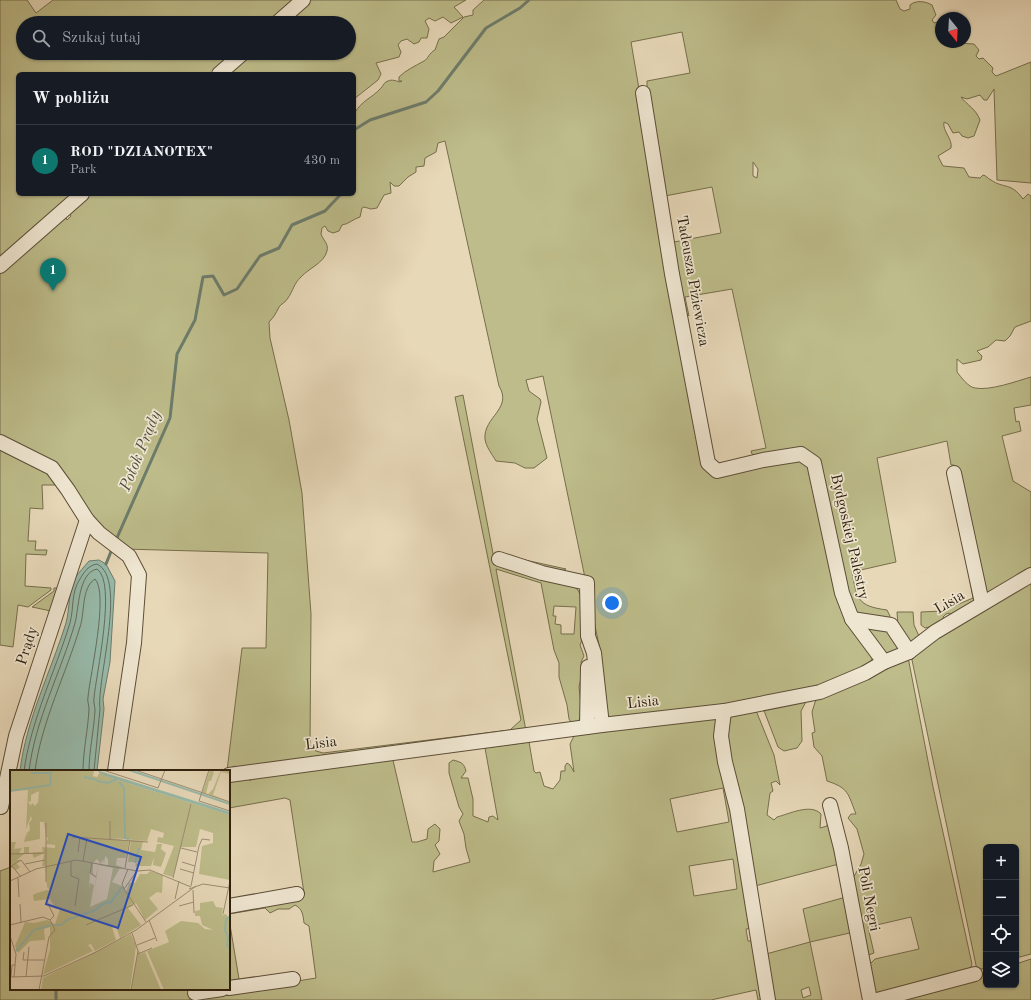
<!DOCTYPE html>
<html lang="pl">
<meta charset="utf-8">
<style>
:root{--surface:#171b24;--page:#242831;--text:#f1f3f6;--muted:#9ea1a6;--line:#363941;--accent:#0f766e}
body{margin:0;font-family:"Old Standard TT",serif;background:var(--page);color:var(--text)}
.controls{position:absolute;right:12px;bottom:12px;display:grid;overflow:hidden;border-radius:6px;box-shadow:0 1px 3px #0004}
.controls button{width:36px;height:36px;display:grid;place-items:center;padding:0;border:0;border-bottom:1px solid var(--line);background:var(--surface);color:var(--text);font:20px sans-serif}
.compass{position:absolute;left:935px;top:12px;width:36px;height:36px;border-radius:50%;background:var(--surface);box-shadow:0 1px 3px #0004;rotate:162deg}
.you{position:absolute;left:612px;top:603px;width:14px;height:14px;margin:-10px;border:3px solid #fff;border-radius:50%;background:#1a73e8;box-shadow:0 0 0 6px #1a73e833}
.badge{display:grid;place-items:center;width:26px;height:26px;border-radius:50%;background:var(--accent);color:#fff;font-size:13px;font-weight:700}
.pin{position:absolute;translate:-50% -33px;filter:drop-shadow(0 1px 2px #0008)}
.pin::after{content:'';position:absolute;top:21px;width:14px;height:12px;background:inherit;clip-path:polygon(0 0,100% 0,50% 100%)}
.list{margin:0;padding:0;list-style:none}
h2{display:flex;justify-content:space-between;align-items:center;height:52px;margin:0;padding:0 16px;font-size:17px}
h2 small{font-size:13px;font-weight:400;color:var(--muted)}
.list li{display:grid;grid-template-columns:26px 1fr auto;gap:12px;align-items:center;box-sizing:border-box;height:72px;padding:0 16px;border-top:1px solid var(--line)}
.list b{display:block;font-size:15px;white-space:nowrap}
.list p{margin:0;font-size:13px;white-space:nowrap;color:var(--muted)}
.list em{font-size:13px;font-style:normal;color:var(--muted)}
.icon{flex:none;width:22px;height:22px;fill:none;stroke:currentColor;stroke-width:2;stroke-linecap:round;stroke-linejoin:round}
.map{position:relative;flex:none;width:1031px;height:1000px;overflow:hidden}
.search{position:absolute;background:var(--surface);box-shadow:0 1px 3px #0004;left:16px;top:16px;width:340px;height:44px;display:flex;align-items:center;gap:10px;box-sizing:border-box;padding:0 14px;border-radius:22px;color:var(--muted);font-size:15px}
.panel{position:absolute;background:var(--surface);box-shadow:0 1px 3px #0004;left:16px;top:72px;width:340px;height:124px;border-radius:6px}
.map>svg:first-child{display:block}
.green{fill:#bdbc8a;stroke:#766e4c;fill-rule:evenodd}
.water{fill:#97baaa;stroke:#6d7c6b}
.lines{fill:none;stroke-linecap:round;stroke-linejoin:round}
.shore{stroke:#636d5c;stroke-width:1}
.stream{stroke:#6d7c6b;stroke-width:3}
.minor-casing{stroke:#5d4e38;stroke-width:16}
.minor{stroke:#efe6d1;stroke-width:14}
.labels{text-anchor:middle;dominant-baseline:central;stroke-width:3.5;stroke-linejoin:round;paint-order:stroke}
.street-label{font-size:15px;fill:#2f200d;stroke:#efe6d1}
.water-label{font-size:16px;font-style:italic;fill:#4e4e3c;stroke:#efe6d1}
.inset-river{fill:none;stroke:#97baaa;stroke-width:2}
.inset-road{fill:none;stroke:#9d8e74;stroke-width:1}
.view{fill:#1d4ed8;fill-opacity:0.15;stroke:#1d4ed8;stroke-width:2}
.inset-edge{fill:none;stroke:#2f200d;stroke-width:2}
</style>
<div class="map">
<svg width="1031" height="1000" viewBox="0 0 1031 1000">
<rect width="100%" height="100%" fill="#e7d8b8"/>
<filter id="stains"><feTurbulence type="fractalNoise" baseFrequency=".005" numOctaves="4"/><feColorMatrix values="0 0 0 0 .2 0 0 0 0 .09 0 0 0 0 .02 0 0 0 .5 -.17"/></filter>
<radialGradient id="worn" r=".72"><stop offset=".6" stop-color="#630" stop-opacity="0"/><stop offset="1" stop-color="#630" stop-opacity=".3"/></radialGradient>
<g class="green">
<path d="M0,0H27L36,13L53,0H295L269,23H23V53H235L211,74H18V194H76L0,260Z"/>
<path d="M306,0H466L454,7L463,17L451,23L443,17L435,21L429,18L425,21L429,29L427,38H421L419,42L414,44L407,39L401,41L398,45L401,52L399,57L376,63L381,74L378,80L354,99V74H223L245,53H349V23H279Z"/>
<path d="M484,0H896L900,9L904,11L910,9V5C916,0 925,1 932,5L936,15L932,20L934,23L941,21V42L974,44L979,50L976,56L979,59L983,58L993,68L992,72L996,76L1031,62V183L997,180L994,89L987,100H984L980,95L967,99L961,97C967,105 976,109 980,120L974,136L968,138L962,136L959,132L953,133L948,124L944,122C942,131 953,139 951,148L938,156L943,166L964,168L969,177L980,178L983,175C987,176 987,178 991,180C1004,189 1011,182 1023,199L1028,194L1031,196V321L1015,327L1010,336L1005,341L996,340L988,347L977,351L982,356L981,360L963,364L957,359V372C961,377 968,387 975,388C990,391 1017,381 1031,377V405L1014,408L1016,422L1019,421L1021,431L1002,436L1013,481L1031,492V571L989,596L983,595L960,483L954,465H951L947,441L877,458L896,562L852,572C857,599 857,606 887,610L890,616L889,621L863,619L856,616L848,600L839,570L822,482L816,460L804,450L760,457L752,454L751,451L766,448L732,289L685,297L689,316C686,313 683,310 681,306C677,298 672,262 676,256L674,242L721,233L712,187L665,196L671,227L669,228L664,207L647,98V81L690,73L682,32L631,42L638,83L643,122L690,389L706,463L713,472L725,473L790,457L802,459L811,466L815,476L842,603L850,620L872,652L873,657C862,682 831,683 808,688C798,689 791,694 782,696C726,709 669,713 612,721L605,717L599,645L543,376L526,380L529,391L540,399L541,402L537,419L547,458L534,468H525L515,463L496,461C492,454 486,447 485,439C483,417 513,409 499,386L445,141L438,143L436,152L425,158L424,166L416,167V172L408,177L399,186H394L390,182L391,193L384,195L377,208L371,209L364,207L362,208L360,217C353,219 349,224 342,225L339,231L333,233L328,231L325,226L322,228L321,234C323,240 329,244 327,251C324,263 309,268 301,277C294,283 293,291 288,298C286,302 281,304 279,307C276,313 274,317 269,322L270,338L289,420L302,493L311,614L310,745L316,751L323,753L510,730L521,720L455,397L463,395L495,564L572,585L578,590L583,601V637L580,645L584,656L581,662L583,669L579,687L581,705L580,718L577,724H572L569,719L567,705L559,677V663L554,650L541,583L496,569L526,731L242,769L234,766L227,771L242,648H266L268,553L124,549L108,538L94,533L90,527L82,507L77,509C68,502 64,493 56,485H42L43,509L30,508L28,541H36L35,550H47L46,555L26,554L25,586L51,588V590L28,607L18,605L13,647L0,645V445L44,466L66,491L68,488L54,468L38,460L37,456L28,454L0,440V270L62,216H65L67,220L71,216L68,211L87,194H354V114C362,100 371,99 381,88C384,85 384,82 388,81C392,79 396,81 400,82L402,81H399V77C406,70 415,66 424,61C428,59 429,53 435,50L439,39L444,37L464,17L473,15V10ZM753,162L758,169L757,178L753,176ZM554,606L576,607L574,634H561V625L555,624L556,616H553Z"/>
<path d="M965,553L976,595L974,606L954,617L950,613L946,614L943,617L945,620L936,625L925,628L921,625V612L942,611L973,598Z"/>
<path d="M516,558L566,569L560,572Z"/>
<path d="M1031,580V954L1016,958V847H986V968L977,970L912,660L914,652Z"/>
<path d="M54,588H59L51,611L32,607L54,591Z"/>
<path d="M897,612H913L914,625L919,636L909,645L898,626Z"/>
<path d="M862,623C885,628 895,625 900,651L885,656Z"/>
<path d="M908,657L933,787L972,964L970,970L880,995L874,992L868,966L875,959L919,949L911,917L868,927L874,953L866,956L852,880L861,864L864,854L857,829L848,818L851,814H856C848,794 849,788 827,781L822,756L814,747L812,733L815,732L812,712L817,696Z"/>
<path d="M808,698L801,711L802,741L797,748L784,751L778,747L763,708Z"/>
<path d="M755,708L774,755L780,785L776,781L771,783L773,791L770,793L767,815L774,820L777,817C789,814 811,803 821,814L820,828L827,826L828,818L839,864L755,886L726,757L728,714Z"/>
<path d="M720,714L752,928L746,929L748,941H754L765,1000H758L756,990L711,1000H200L199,997L316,978L309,926L304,923C303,916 303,909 295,905L289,909H278L270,913L265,908L229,914V909L304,893L290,800L285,798L229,808V778H249L250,781L252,778L392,756L412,842H417L427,839L428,829L435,824L440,829L439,841L435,845L440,854L434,861L433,872L470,862L466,848L464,834L459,821L463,814L459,807L449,773V763L453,760C461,762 464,763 466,771L461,778H468L473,799V816L488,822L489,817L493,816L498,820L485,748L529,742L534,771L536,773L540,772L544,786L553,789L560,780L561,771H565V766L567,763L570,765L574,772L570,744L575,734ZM723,788L729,822L677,832L670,799ZM733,859L737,889L694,896L689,866Z"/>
<path d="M11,867V989H188L190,1000H0V871Z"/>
<path d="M846,897L854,932L810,942L822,1000H771L766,954L810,942L803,909ZM809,987L811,995L803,998L801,990Z"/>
<path d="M229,919L240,985L229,986Z"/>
<path d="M1031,959V1000H888L986,973V985H1016V964Z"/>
</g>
<path class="water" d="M99,560L106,564L115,581L110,662L103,699L104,709L97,771H20C26,720 51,671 66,623C70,608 68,592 75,578C79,572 84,567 89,561Z"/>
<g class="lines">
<g class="shore">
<path d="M24,771C31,720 55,672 70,623C74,608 71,592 80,579C84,572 89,565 97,564C128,579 96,681 100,709L94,771"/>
<path d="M29,771C35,720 61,672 75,623C79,609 78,573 97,569C117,582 96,675 94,698C93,702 95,706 95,710C94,730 89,751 89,771"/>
<path d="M35,771C41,723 66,674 80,627C85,613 81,588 95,579C109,594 90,675 88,697C87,701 89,705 89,709C88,730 83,751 83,771"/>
</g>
<g class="stream">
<path d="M354,130L370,120L426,102L438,91L486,28L520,8L529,0"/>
<path d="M116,540L170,418L177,354L195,320L203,277L213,276L224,295L237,289L260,256L279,248L292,225L325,211L341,194"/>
<path d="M106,564L112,549"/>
<path d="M56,989V1000"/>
</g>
<g class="minor-casing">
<g id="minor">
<path d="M277,23L303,0"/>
<path d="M219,74L243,53"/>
<path d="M643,93L672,274L708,463L717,471L763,460L801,454L814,463L842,593L852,619L884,662"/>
<path d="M0,266L82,194"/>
<path d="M0,442L52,468L68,490L87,520L16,736L1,807"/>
<path d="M954,473L982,603"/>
<path d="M87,520L99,533L129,556L139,575L134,643L115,771"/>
<path d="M499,559L542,573L587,583L588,636L594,653L602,725"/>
<path d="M852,619L891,625L909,652"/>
<path d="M724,711L721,736L725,762L737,809L768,1000"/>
<path d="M587,727L588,667"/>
<path d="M229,775L602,725L724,711L820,692L865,673L884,662L909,652L935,632L1031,575"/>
<path d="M830,805L841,848L870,1000"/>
<path d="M229,906L297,894"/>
<path d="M229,988L293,979"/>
<path d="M195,993L222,989"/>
<path d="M877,1000L975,974"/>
</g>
</g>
<use href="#minor" class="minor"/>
</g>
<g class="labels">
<g class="street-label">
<text transform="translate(692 281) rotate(80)">Tadeusza Piziewicza</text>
<text transform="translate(849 537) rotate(77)">Bydgoskiej Palestry</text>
<text transform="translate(950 603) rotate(-31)">Lisia</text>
<text transform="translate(28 646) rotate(-72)">Prądy</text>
<text transform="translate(643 703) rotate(-6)">Lisia</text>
<text transform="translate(321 744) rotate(-7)">Lisia</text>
<text transform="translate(868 899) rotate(79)">Poli Negri</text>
</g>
<g class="water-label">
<text transform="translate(141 451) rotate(-68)">Potok Prądy</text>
</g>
</g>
<g transform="translate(10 770)">
<rect width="220" height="220" fill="#e7d8b8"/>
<path d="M0,0H81L84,1L83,6L87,7L90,2L95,6L220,45V110L189,104L192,76L203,73V63L190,59L186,77H171L163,107L153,104L164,76L147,72L148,67L153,68L154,63L141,59L137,71L102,68L119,71L116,88H107L106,95L114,98H110L102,112L112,116L116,122L119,113H125L130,104H137L140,101L153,105L152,123L147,122L139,128L148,139L135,150L126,133L118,138L131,155L110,168L106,156L102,157L106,170L85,181L81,174L78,175L83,181L33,205L40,179V157L34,159L35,170L20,171L8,183L5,176L15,152L24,153L37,150L45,154L50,139H46L40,129L24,131L23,125L27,123L37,120L41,121L37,117L35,93V96H32L34,83L24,88L22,83H15L7,90H11L6,93L10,97L6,100L0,97V72H6L4,79L12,78L9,83H14V77H19V83L33,82L32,77L45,78V75L36,74L38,68L36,67L34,52H30V69L14,72L16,65H19L16,64L20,60L19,53L22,49L21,46L16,59L18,20L0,21ZM29,21L28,35V32L25,36L22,33L21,36L18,32L21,31V25ZM95,86L98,89V96L88,94L86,106L83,104V93L87,89L91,94L93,89L94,94ZM88,95L103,98L97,129L80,137L84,115L80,113L79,118L80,102L86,107L85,119ZM200,0L204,2L201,11H199L196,24L192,23ZM211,0H220V4L211,2L203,25L220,32L198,24L203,19ZM121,70L133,71L131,80L145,82L147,74H152L151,79L156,83L151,97L143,95L144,87L141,96H125L127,92H118ZM203,131L206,137L213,138L212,145L216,144L220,151V220H154L137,181L159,172L155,161L171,151L188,153L195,159L203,160L192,155L190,146H185V141L190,140V133ZM121,164L126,176L120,220H31L33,208ZM128,180L131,184L135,182L151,220H121Z" fill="#bdbc8a" fill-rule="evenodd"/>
<path d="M86,0L220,42V45L95,6Z" fill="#97baaa"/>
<path class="inset-river" d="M119,0L220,34M0,2L1,21M21,3H40M74,7L87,10M87,11L98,13L107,9M109,12L114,18L115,68L119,69M0,21L40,15L41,0M125,93L129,78M220,146L216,150L215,160L218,167L217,175L220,179M44,155H51L57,150L86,140L89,136L98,132L100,133L112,117M6,181L24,160L41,155"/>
<path class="inset-road" d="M93,0L148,18L155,0M125,0L220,32M199,0L189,31L220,41M100,51V69M36,53V112M62,67L138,72M171,78L187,82M68,82L70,67M0,84L34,83M61,91V106L69,109L65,136M73,91L77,68M172,92L185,96M82,93L80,103L86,107M15,94L35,90M2,96L11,107M0,97L11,90L20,102M115,98L120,70M170,99L184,103M127,101L114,119L136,152M8,108L9,127M163,108L181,34M0,111L26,99L66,90L127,101L140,100L181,117M181,116L189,76L192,69L200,70M114,119L112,114L118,99M179,119L193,114L220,118M183,120L184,143M165,129L169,111M10,134L11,152M39,136L44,146L40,150M169,136L184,132M213,144L220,111M139,150L147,171M0,155L33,147L40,150L45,160L39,167L29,220M76,155L123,135M0,166L6,184L4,207M127,175L145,168M14,182L13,190H35M128,184L142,178M0,207L34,206L86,182L126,160L186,116M1,207L2,195H5M16,207L19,177M121,220L128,181L122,163"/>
<path class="view" d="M58,64L131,87L108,158L36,134Z"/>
<rect width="220" height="220" class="inset-edge"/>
</g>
<rect width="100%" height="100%" filter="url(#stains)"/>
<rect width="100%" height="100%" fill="url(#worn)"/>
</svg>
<div class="controls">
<button>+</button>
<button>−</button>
<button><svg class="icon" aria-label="locate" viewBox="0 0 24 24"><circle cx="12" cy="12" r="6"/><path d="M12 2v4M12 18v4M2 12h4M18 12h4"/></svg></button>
<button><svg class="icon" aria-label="layers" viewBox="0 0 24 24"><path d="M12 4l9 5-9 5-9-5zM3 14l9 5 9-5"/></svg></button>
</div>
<svg class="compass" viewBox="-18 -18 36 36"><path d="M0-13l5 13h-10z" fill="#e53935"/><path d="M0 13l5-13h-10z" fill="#9ea1a6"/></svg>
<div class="you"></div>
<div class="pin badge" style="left:53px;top:291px">1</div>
<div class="search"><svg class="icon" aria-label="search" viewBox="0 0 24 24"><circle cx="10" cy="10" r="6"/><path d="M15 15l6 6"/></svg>Szukaj tutaj</div>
<section class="panel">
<h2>W pobliżu<small></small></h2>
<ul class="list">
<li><span class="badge">1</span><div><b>ROD &quot;DZIANOTEX&quot;</b><p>Park</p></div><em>430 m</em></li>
</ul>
</section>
</div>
